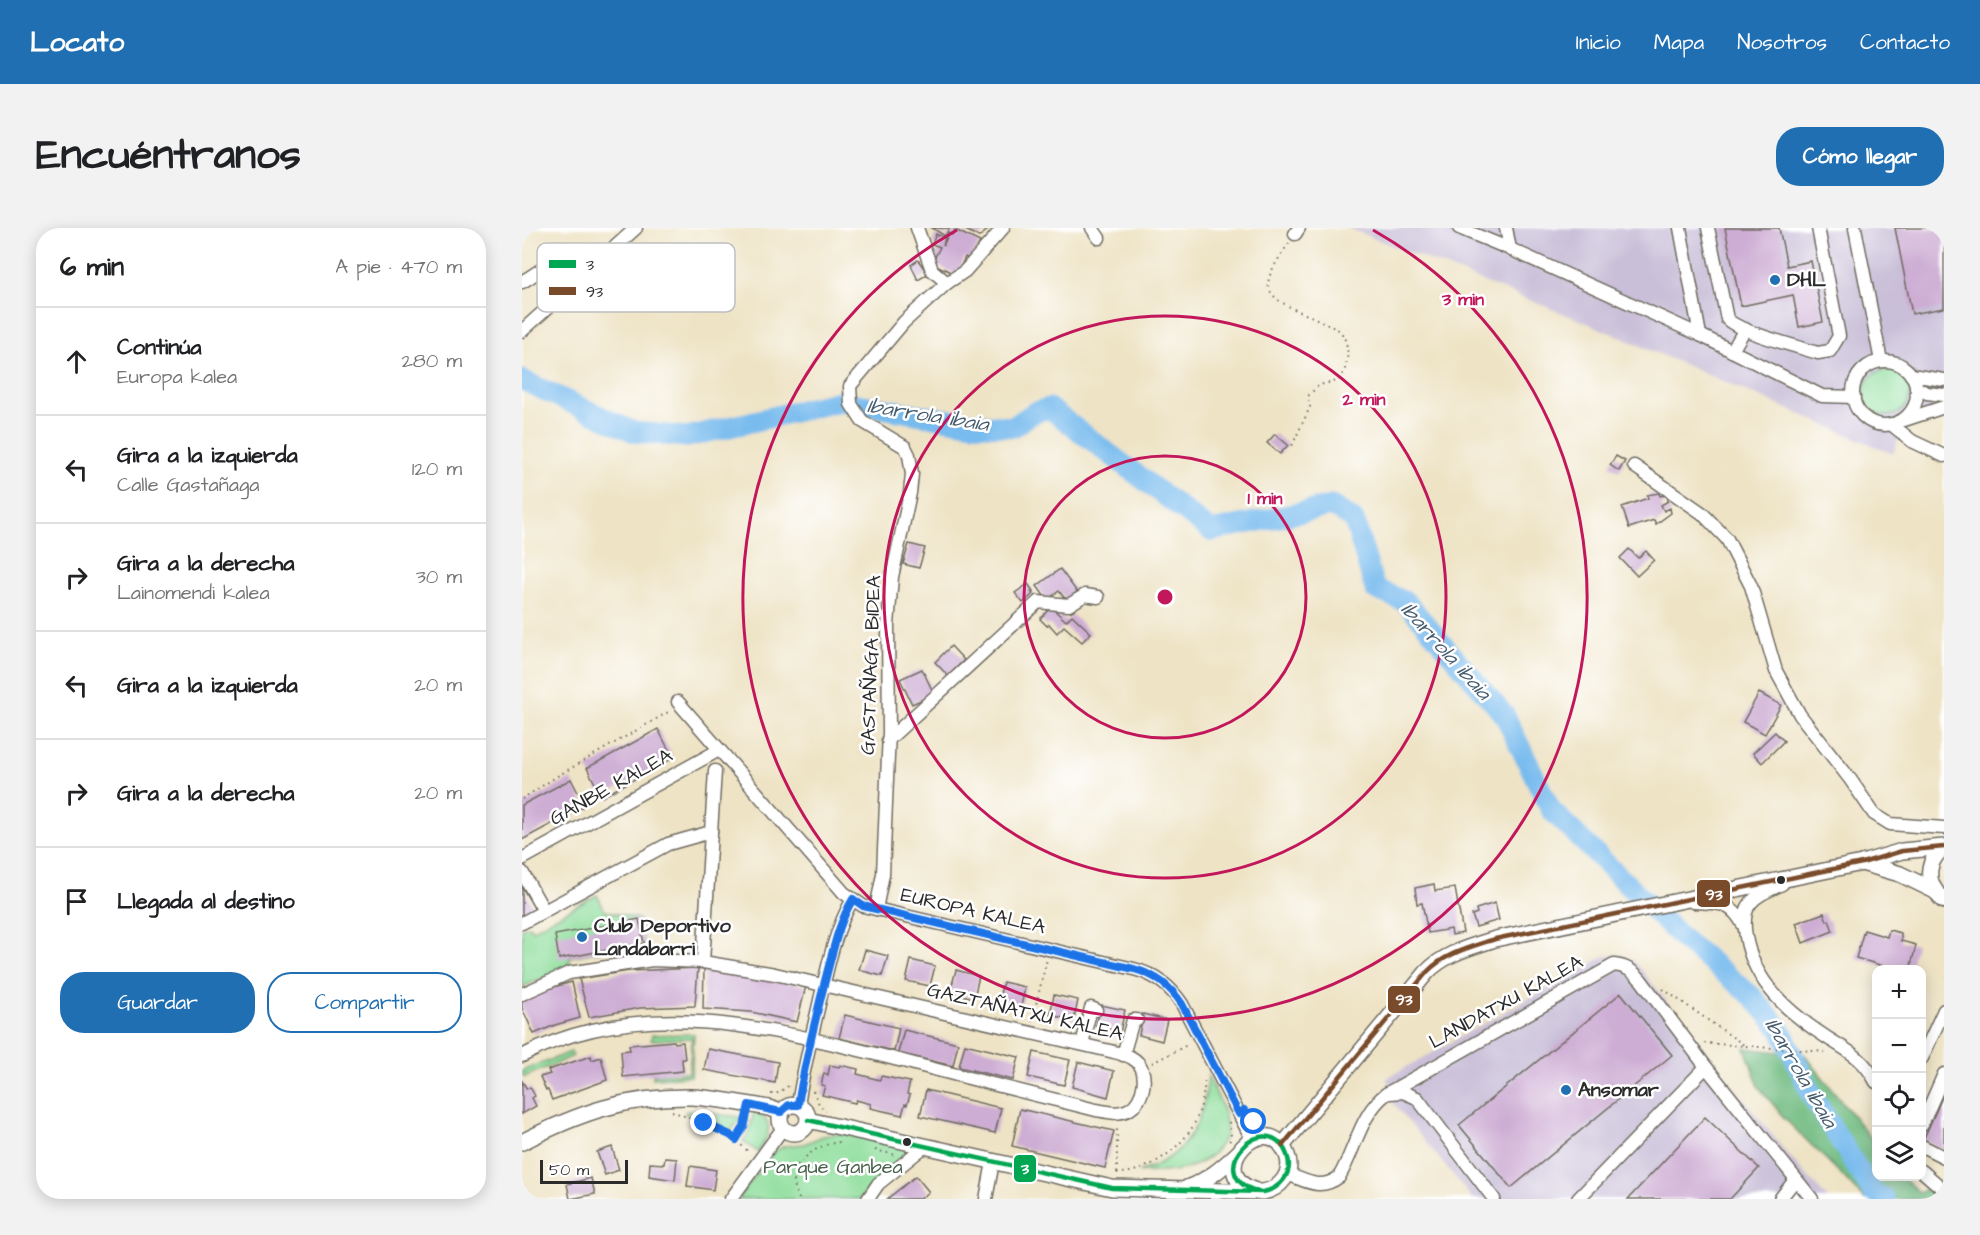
<!DOCTYPE html>
<html lang="es">
<meta charset="utf-8">
<style>
:root{--surface:#fff;--page:#f2f2f2;--text:#202124;--muted:#757577;--line:#e0e0e0;--accent:#1f6fb2}
body{margin:0;font-family:"Architects Daughter",sans-serif;background:var(--page);color:var(--text)}
.controls{position:absolute;right:18px;bottom:18px;display:grid;overflow:hidden;border-radius:12px;box-shadow:0 3px 15px #0003}
.controls button{width:54px;height:54px;display:grid;place-items:center;padding:0;border:0;border-bottom:2px solid var(--line);background:var(--surface);color:var(--text);font:30px sans-serif}
.scale{position:absolute;left:18px;bottom:15px;width:88px;box-sizing:border-box;padding-left:6px;border:3px solid #2b2b2b;border-top:0;font-size:16px;line-height:21px;white-space:nowrap;color:#2b2b2b;-webkit-text-stroke:4px #fff;paint-order:stroke}
.stop{position:absolute;width:18px;height:18px;margin:-14px;border:4px solid #1a73e8;border-radius:50%;background:#fff}
.stop.end{background:#1a73e8;border-color:#fff;box-shadow:0 2px 6px #0008}
.list{margin:0;padding:0;list-style:none}
h2{display:flex;justify-content:space-between;align-items:center;height:78px;margin:0;padding:0 24px;font-size:26px}
h2 small{font-size:20px;font-weight:400;color:var(--muted)}
.list li{display:grid;grid-template-columns:39px 1fr auto;gap:18px;align-items:center;box-sizing:border-box;height:108px;padding:0 24px;border-top:2px solid var(--line)}
.list b{display:block;font-size:22px;white-space:nowrap}
.list p{margin:0;font-size:20px;white-space:nowrap;color:var(--muted)}
.list em{font-size:20px;font-style:normal;color:var(--muted)}
.actions{display:flex;gap:12px;padding:18px 24px}
.actions a{flex:1;padding:14px 0;border:2px solid var(--accent);border-radius:24px;text-align:center;font-size:21px;color:var(--accent)}
.actions .main{background:var(--accent);color:#fff}
.icon{flex:none;width:33px;height:33px;fill:none;stroke:currentColor;stroke-width:2;stroke-linecap:round;stroke-linejoin:round}
.map{position:relative;flex:none;width:1422px;height:971px;overflow:hidden;border-radius:24px}
header{display:flex;align-items:center;gap:36px;box-sizing:border-box;height:84px;padding:0 30px;background:var(--accent);color:#fff}
header strong{font-size:28px}
nav{display:flex;gap:33px;margin-inline-start:auto;font-size:21px}
.intro{display:flex;align-items:center;justify-content:space-between;box-sizing:border-box;height:144px;padding:0 36px}
h1{margin:0;font-size:42px}
.button{padding:15px 27px;border-radius:24px;background:var(--accent);color:#fff;font-size:21px;font-weight:700}
main{display:flex;gap:36px;padding:0 36px}
aside{flex:1;background:var(--surface);border-radius:24px;box-shadow:0 3px 15px #0003}
.map>svg:first-child{display:block}
.industrial{fill:#c9bfd8}
.green{fill:#90de9d;stroke:#5e8464;stroke-width:1.5}
.forest{fill:#74bd84;stroke:#507458;stroke-width:1.5}
.lines{fill:none;stroke-linecap:round;stroke-linejoin:round}
.river{stroke:#78bbee;stroke-width:21}
.building{fill:#ceadd4}
.minor-casing{stroke:#6f6b61;stroke-width:15}
.major-casing{stroke:#6f6b61;stroke-width:18}
.highway-casing{stroke:#6f6b61;stroke-width:20}
.path{stroke:#6f6b61;stroke-width:2;stroke-dasharray:1.5 4.5;stroke-linecap:butt}
.minor{stroke:#fff;stroke-width:12}
.major{stroke:#fff;stroke-width:15}
.highway{stroke:#fff;stroke-width:16}
.bus-1-casing{stroke:#fff;stroke-width:9}
.bus-2-casing{stroke:#fff;stroke-width:9}
.bus-1{stroke:#00a651;stroke-width:4.5}
.bus-2{stroke:#7a4b2a;stroke-width:4.5}
.route{stroke:#1a73e8;stroke-width:8}
.ring{fill:none;stroke:#c2185b;stroke-width:3}
.poi-dot{fill:#1f6fb2;stroke:#fff;stroke-width:2}
.bus-dot{fill:#2b2b2b;stroke:#fff;stroke-width:2}
.labels{text-anchor:middle;dominant-baseline:central;stroke-width:5;stroke-linejoin:round;paint-order:stroke}
.poi-label{font-size:20px;font-weight:bold;fill:#2b2b2b;stroke:#fff;text-anchor:start}
.street-label{font-size:20px;fill:#2b2b2b;stroke:#fff}
.park-label{font-size:20px;fill:#49614d;stroke:#fff}
.water-label{font-size:21px;font-style:italic;fill:#465d6f;stroke:#fff}
.key{fill:#fff;stroke:#bfbfbf;stroke-width:1.5}
.key-label{font-size:16px;fill:#2b2b2b}
.centre{fill:#c2185b;stroke:#fff;stroke-width:3}
.ring-label{font-size:18px;text-anchor:middle;font-weight:bold;fill:#c2185b;stroke:#fff;stroke-width:5;stroke-linejoin:round;paint-order:stroke}
.line-badge{stroke:#fff;stroke-width:2}
.badge-label{font-size:16px;text-anchor:middle;font-weight:bold;fill:#fff}
</style>
<header>
<strong>Locato</strong>
<nav><a>Inicio</a><a>Mapa</a><a>Nosotros</a><a>Contacto</a></nav>
</header>
<div class="intro"><h1>Encuéntranos</h1><a class="button">Cómo llegar</a></div>
<main>
<aside>
<h2>6 min<small>A pie · 470 m</small></h2>
<ul class="list">
<li><svg class="icon" aria-label="ahead" viewBox="0 0 24 24"><path d="M12 20V5M6 11l6-6 6 6"/></svg><div><b>Continúa</b><p>Europa kalea</p></div><em>280 m</em></li>
<li><svg class="icon" aria-label="left" viewBox="0 0 24 24"><path d="M17 20v-9H6M10 6l-5 5 5 5"/></svg><div><b>Gira a la izquierda</b><p>Calle Gastañaga</p></div><em>120 m</em></li>
<li><svg class="icon" aria-label="right" viewBox="0 0 24 24"><path d="M7 20v-9h11M14 6l5 5-5 5"/></svg><div><b>Gira a la derecha</b><p>Lainomendi kalea</p></div><em>30 m</em></li>
<li><svg class="icon" aria-label="left" viewBox="0 0 24 24"><path d="M17 20v-9H6M10 6l-5 5 5 5"/></svg><div><b>Gira a la izquierda</b></div><em>20 m</em></li>
<li><svg class="icon" aria-label="right" viewBox="0 0 24 24"><path d="M7 20v-9h11M14 6l5 5-5 5"/></svg><div><b>Gira a la derecha</b></div><em>20 m</em></li>
<li><svg class="icon" aria-label="arrive" viewBox="0 0 24 24"><path d="M6 21V4h12l-3 4 3 4H6"/></svg><div><b>Llegada al destino</b></div></li>
</ul>
<div class="actions"><a class="main">Guardar</a><a>Compartir</a></div>
</aside>
<div class="map">
<svg width="1422" height="971" viewBox="0 0 1422 971">
<rect width="100%" height="100%" fill="#fff"/>
<filter id="ink" filterUnits="userSpaceOnUse"><feTurbulence type="fractalNoise" baseFrequency=".0167" numOctaves="2"/><feDisplacementMap in="SourceGraphic" scale="12" xChannelSelector="R" yChannelSelector="G"/><feConvolveMatrix kernelMatrix="1 2 1 2 8 2 1 2 1" color-interpolation-filters="sRGB"/></filter>
<filter id="wash" filterUnits="userSpaceOnUse"><feTurbulence type="fractalNoise" baseFrequency=".008" numOctaves="4" result="noise"/><feDisplacementMap in="SourceGraphic" scale="24" xChannelSelector="R" yChannelSelector="G"/><feGaussianBlur stdDeviation="1.35" result="paint"/><feColorMatrix in="noise" values="0 0 0 0 0 0 0 0 0 0 0 0 0 0 0 0 0 1.4 0 .05"/><feComposite in="paint" operator="in"/></filter>
<g filter="url(#wash)">
<rect width="100%" height="100%" fill="#eee3c5"/>
<g class="industrial">
<path d="M826,0H1422V189L1401,194L1379,203L1371,226L1060,93Z"/>
<path d="M1099,727L1113,734L1122,745L1263,923L1306,971H951L872,876L865,850L1083,728Z"/>
</g>
<g class="green">
<circle cx="1365" cy="165" r="23"/>
<path d="M75,667L83,683L117,691L122,715L48,729L47,739L0,759V700L7,698L10,702Z"/>
<path d="M172,806L169,848L131,850V847L167,845L170,810L129,812L130,807Z"/>
<path d="M49,824L51,828L2,849L0,843Z"/>
<path d="M686,848C693,863 702,879 704,895C705,903 703,911 698,917C680,944 644,945 615,944C664,931 682,895 686,848Z"/>
<path d="M164,883L218,889V891L208,904L184,892L163,886Z"/>
<path d="M232,883C254,893 247,908 236,924L221,913L227,906Z"/>
<path d="M313,906H325L392,922L337,971H216L252,923L263,918L282,916L301,908Z"/>
</g>
<path class="forest" d="M1223,820L1283,827L1354,917V948L1379,949L1398,965L1403,961L1418,971H1342L1320,947L1263,891L1237,859Z"/>
<g class="lines">
<path class="river" d="M0,152L112,204L165,209L318,173L451,196L491,199L511,185L527,180L689,303L810,278L832,292L853,361L884,374L983,488L1029,582L1161,711L1231,769L1259,802L1292,871L1350,963L1362,971"/>
</g>
<g id="blocks">
<g class="building">
<path d="M410,0H428L423,8Z"/>
<path d="M440,0H468L457,9Z"/>
<path d="M1203,0H1257L1265,38L1289,33L1301,94L1277,99L1271,67L1219,78Z"/>
<path d="M1373,0H1422V80L1390,86Z"/>
<path d="M433,2L458,14L449,32L443,29L435,47L410,35L418,19L410,16L414,6L423,10L421,18L427,5L430,7Z"/>
<path d="M396,32L406,46L396,52L389,37Z"/>
<path d="M753,206L766,217L758,226L745,215Z"/>
<path d="M1094,228L1103,233L1097,243L1088,237Z"/>
<path d="M1137,265L1138,268L1145,267L1146,273L1139,277L1142,283L1148,280L1149,285L1134,296L1132,292L1107,300L1100,279L1126,270L1125,267Z"/>
<path d="M387,316L403,320L397,340L381,336Z"/>
<path d="M1107,321L1116,330L1124,323L1132,332L1115,348L1098,330Z"/>
<path d="M538,341L555,364L544,372L537,363L525,372L515,358Z"/>
<path d="M506,356L511,363L509,364L511,366L501,375L493,365Z"/>
<path d="M529,379L544,393L550,387L569,405L560,414L542,398L535,405L527,396L525,398L518,391Z"/>
<path d="M429,418L442,432L426,448L413,434Z"/>
<path d="M400,441L412,466L390,476L378,451Z"/>
<path d="M1237,465L1259,477L1243,506L1221,494Z"/>
<path d="M136,501L151,530L80,569L65,540Z"/>
<path d="M1253,504L1262,513L1240,535L1231,525Z"/>
<path d="M49,551L63,578L0,612V577Z"/>
<path d="M912,656L913,663L933,660L941,705L930,707L929,701L906,705L900,675L895,676L893,660Z"/>
<path d="M0,659L13,682L0,689Z"/>
<path d="M973,675L977,692L954,699L950,687L955,685L954,681Z"/>
<path d="M1302,685L1305,693L1307,692L1311,703L1281,715L1274,695Z"/>
<path d="M117,691L122,715L37,731L33,707Z"/>
<path d="M1342,702L1365,709L1367,702L1379,705V713L1394,717L1388,742H1375L1334,730Z"/>
<path d="M343,722L366,728L360,748L337,742Z"/>
<path d="M389,732L413,738L408,758L384,753Z"/>
<path d="M176,740L173,778L118,780L67,789L57,751L107,743Z"/>
<path d="M182,741L235,747L284,758L275,794L229,784L181,781Z"/>
<path d="M434,742L457,748L452,770L428,764Z"/>
<path d="M50,754L58,790L33,797L12,806L0,780V773L21,762Z"/>
<path d="M481,754L503,759L499,779L476,774Z"/>
<path d="M1099,765L1150,827L989,960L937,897Z"/>
<path d="M532,767L556,772L552,792L528,787Z"/>
<path d="M579,777L603,782L598,804L574,798Z"/>
<path d="M621,786L645,792L640,813L617,807Z"/>
<path d="M323,787L377,800L372,823L317,810Z"/>
<path d="M382,802L436,815L431,838L376,825Z"/>
<path d="M152,813L153,815L161,814L163,831H160L161,843L101,849L99,823L108,822L107,817Z"/>
<path d="M443,816L497,829L491,852L437,839Z"/>
<path d="M186,821L256,834L253,855L182,842Z"/>
<path d="M512,824L548,832L542,857L506,849Z"/>
<path d="M69,828L70,832L79,829L85,852L30,872L26,862H24L18,849L28,846L26,842Z"/>
<path d="M556,834L592,843L586,869L550,859Z"/>
<path d="M308,837L317,839L318,837L336,841L335,846L358,852L359,848L388,854L385,866L388,867L385,877L383,876L380,887L348,880L349,876L334,872L333,875L300,867L303,858L299,857L302,845L306,847Z"/>
<path d="M0,853L5,861L8,859L13,868L10,870L14,878L0,886Z"/>
<path d="M404,862L479,880L473,905L398,888Z"/>
<path d="M1422,865V922L1401,912Z"/>
<path d="M498,881L592,903L583,940L490,918Z"/>
<path d="M1183,889L1237,940L1208,971H1106Z"/>
<path d="M90,919L97,942L83,947L75,924Z"/>
<path d="M143,930L155,931L153,952L127,948L128,935L142,936Z"/>
<path d="M168,938L194,942L191,962L165,958Z"/>
<path d="M394,948L407,964L398,971H365Z"/>
<path d="M69,950L73,966L48,971L45,956Z"/>
</g>
</g>
</g>
<g filter="url(#ink)">
<use href="#blocks" fill-opacity="0" stroke="#6f6b61" stroke-width="1.5"/>
<g class="lines">
<g class="minor-casing">
<g id="minor">
<path d="M395,0L410,42L425,55"/>
<path d="M570,0L577,10"/>
<path d="M937,0L988,21L1178,107L1300,168L1332,169"/>
<path d="M984,0L988,21"/>
<path d="M1158,0L1178,107"/>
<path d="M1186,0L1205,91C1217,104 1277,119 1296,125L1308,123L1317,108L1296,0"/>
<path d="M1333,0L1359,133"/>
<path d="M773,6L777,0"/>
<path d="M0,54C25,39 38,23 64,45"/>
<path d="M0,103L114,0"/>
<path d="M1210,123L1223,101"/>
<circle cx="1363" cy="165" r="32"/>
<path d="M1389,147L1422,152"/>
<path d="M1394,160L1405,165L1422,167"/>
<path d="M1382,192L1422,179"/>
<path d="M1369,196L1390,213L1422,228"/>
<path d="M1112,238L1180,285L1205,311L1229,358L1254,443L1278,487L1328,551L1352,586L1368,596L1422,600"/>
<path d="M156,474L322,665L341,678L612,741C634,747 648,758 660,776L730,911"/>
<path d="M366,512L516,374L547,377L563,367L576,369"/>
<path d="M0,631L197,522"/>
<path d="M0,644L22,683"/>
<path d="M1260,656C1232,669 1218,674 1224,709C1232,755 1267,785 1304,809C1327,824 1341,829 1354,854"/>
<path d="M1171,674C1197,675 1209,673 1222,698"/>
<path d="M354,681L361,646L367,504L366,397L370,349L388,265L390,246L387,227L383,219L340,193L329,176L328,158L382,94L425,55L443,43L481,0"/>
<path d="M0,695L146,616L189,604L193,543"/>
<path d="M181,734L189,604"/>
<path d="M0,766L47,745L130,732L181,734L253,746L588,823C595,825 604,826 610,830C629,840 623,874 606,882C596,887 585,884 574,882C510,866 445,850 381,833C256,802 121,764 0,828"/>
<path d="M560,816L569,780L574,782"/>
<path d="M601,827L611,792H615"/>
<path d="M1400,830L1422,782"/>
<path d="M868,865L881,864L895,870L972,971"/>
<path d="M276,877C281,842 290,807 298,772C306,738 313,701 331,671"/>
<path d="M1400,896L1422,846"/>
<path d="M1400,918L1422,929"/>
<path d="M1400,943L1422,962"/>
<path d="M765,946C785,953 798,963 817,949C833,923 838,886 864,866L1092,737C1104,738 1111,743 1119,752L1184,839L1290,971"/>
<path d="M209,971L261,900"/>
<path d="M346,971L356,956L403,918"/>
<path d="M464,971L471,934"/>
<path d="M1056,971L1184,839"/>
<path d="M1258,971L1273,952"/>
</g>
</g>
<g class="major-casing">
<g id="major">
<path d="M1340,635L1378,646L1413,663"/>
<path d="M1415,665C1403,650 1406,631 1422,620"/>
<circle cx="272" cy="891" r="14"/>
<path d="M286,892L590,960L741,964C758,961 772,945 765,927C745,876 678,945 734,963"/>
<path d="M0,914C57,885 104,868 169,869C195,870 222,876 247,880L259,884"/>
<path d="M760,918L905,744C923,725 949,719 973,711L1273,649L1340,635L1380,623L1422,619"/>
<path d="M665,960C686,952 699,941 715,926"/>
</g>
</g>
<g class="highway-casing">
<path id="highway" d="M1419,669L1422,672"/>
</g>
<g class="path">
<path d="M767,15C740,55 734,65 783,86C795,90 805,97 817,102C829,115 828,140 816,153L797,157L786,168L788,179L769,220"/>
<path d="M0,571L37,547L148,483"/>
<path d="M1141,761L1222,817"/>
<path d="M510,793L525,731"/>
<path d="M1182,815L1305,824"/>
<path d="M630,835L667,816"/>
<path d="M291,863L297,876L304,883"/>
<path d="M249,866H254L268,857"/>
<path d="M150,883L208,907L228,925"/>
<path d="M707,894L709,908L707,915"/>
<path d="M214,912L222,899L224,888"/>
<path d="M353,922L374,927"/>
<path d="M248,937L271,942"/>
<path d="M595,945C624,946 661,920 673,894C680,879 682,865 683,849"/>
<path d="M595,945V897"/>
<path d="M277,971L273,961L271,942C285,926 297,916 318,914"/>
</g>
<use href="#minor" class="minor"/>
<use href="#major" class="major"/>
<use href="#highway" class="highway"/>
<g class="bus-1-casing">
<path id="bus-1" d="M286,892L590,960L741,964C758,961 772,945 765,927C745,876 678,945 734,963"/>
</g>
<g class="bus-2-casing">
<path id="bus-2" d="M760,918L905,744C923,725 949,719 973,711L1273,649L1340,635L1380,623L1422,619"/>
</g>
<use href="#bus-1" class="bus-1"/>
<use href="#bus-2" class="bus-2"/>
</g>
</g>
<g class="lines" filter="url(#ink)">
<path class="route" d="M182,895L208,907L214,912L222,899L227,877L259,884L267,877H276C283,833 294,788 305,745C312,719 317,694 331,671L341,678L612,741C634,747 648,758 660,776L717,886L722,882L732,894"/>
</g>
<g class="ring">
<circle cx="643" cy="369" r="141"/>
<circle cx="643" cy="369" r="281"/>
<path d="M851 2A422 422 0 1 1 435 2"/>
</g>
<g class="poi-dot">
<circle cx="1253" cy="52" r="6"/>
<circle cx="60" cy="709" r="6"/>
<circle cx="1044" cy="862" r="6"/>
</g>
<g class="bus-dot">
<circle cx="1259" cy="652" r="5"/>
<circle cx="385" cy="914" r="5"/>
</g>
<g class="labels">
<g class="poi-label">
<text x="1265" y="52">DHL</text>
<text x="72" y="698">Club Deportivo<tspan x="72" dy="23">Landabarri</tspan></text>
<text x="1056" y="862">Ansomar</text>
</g>
<g class="street-label">
<text transform="translate(349 437) rotate(-88)">GASTAÑAGA BIDEA</text>
<text transform="translate(89 559) rotate(-29)">GANBE KALEA</text>
<text transform="translate(451 683) rotate(13)">EUROPA KALEA</text>
<text transform="translate(984 774) rotate(-29)">LANDATXU KALEA</text>
<text transform="translate(503 784) rotate(13)">GAZTAÑATXU KALEA</text>
</g>
<g class="park-label">
<text x="311" y="939">Parque Ganbea</text>
</g>
<g class="water-label">
<text transform="translate(406 187) rotate(9)">Ibarrola ibaia</text>
<text transform="translate(924 423) rotate(48)">Ibarrola ibaia</text>
<text transform="translate(1279 845) rotate(60)">Ibarrola ibaia</text>
</g>
</g>
<rect x="15" y="15" width="198" height="69" rx="9" class="key"/>
<rect x="27" y="32" width="27" height="8" fill="#00a651"/>
<rect x="27" y="59" width="27" height="8" fill="#7a4b2a"/>
<g class="key-label">
<text x="64" y="42">3</text>
<text x="64" y="69">93</text>
</g>
<circle cx="643" cy="369" r="9" class="centre"/>
<g class="ring-label">
<text x="941" y="77">3 min</text>
<text x="842" y="177">2 min</text>
<text x="743" y="276">1 min</text>
</g>
<g class="line-badge">
<rect x="1174" y="651" width="35" height="29" rx="6" fill="#7a4b2a"/>
<rect x="865" y="757" width="34" height="29" rx="6" fill="#7a4b2a"/>
<rect x="491" y="926" width="24" height="29" rx="6" fill="#00a651"/>
</g>
<g class="badge-label">
<text x="1192" y="672">93</text>
<text x="882" y="777">93</text>
<text x="503" y="946">3</text>
</g>
</svg>
<div class="controls">
<button>+</button>
<button>−</button>
<button><svg class="icon" aria-label="locate" viewBox="0 0 24 24"><circle cx="12" cy="12" r="6"/><path d="M12 2v4M12 18v4M2 12h4M18 12h4"/></svg></button>
<button><svg class="icon" aria-label="layers" viewBox="0 0 24 24"><path d="M12 4l9 5-9 5-9-5zM3 14l9 5 9-5"/></svg></button>
</div>
<div class="scale">50 m</div>
<div class="stop" style="left:732px;top:894px"></div>
<div class="stop end" style="left:182px;top:895px"></div>
</div>
</main>
